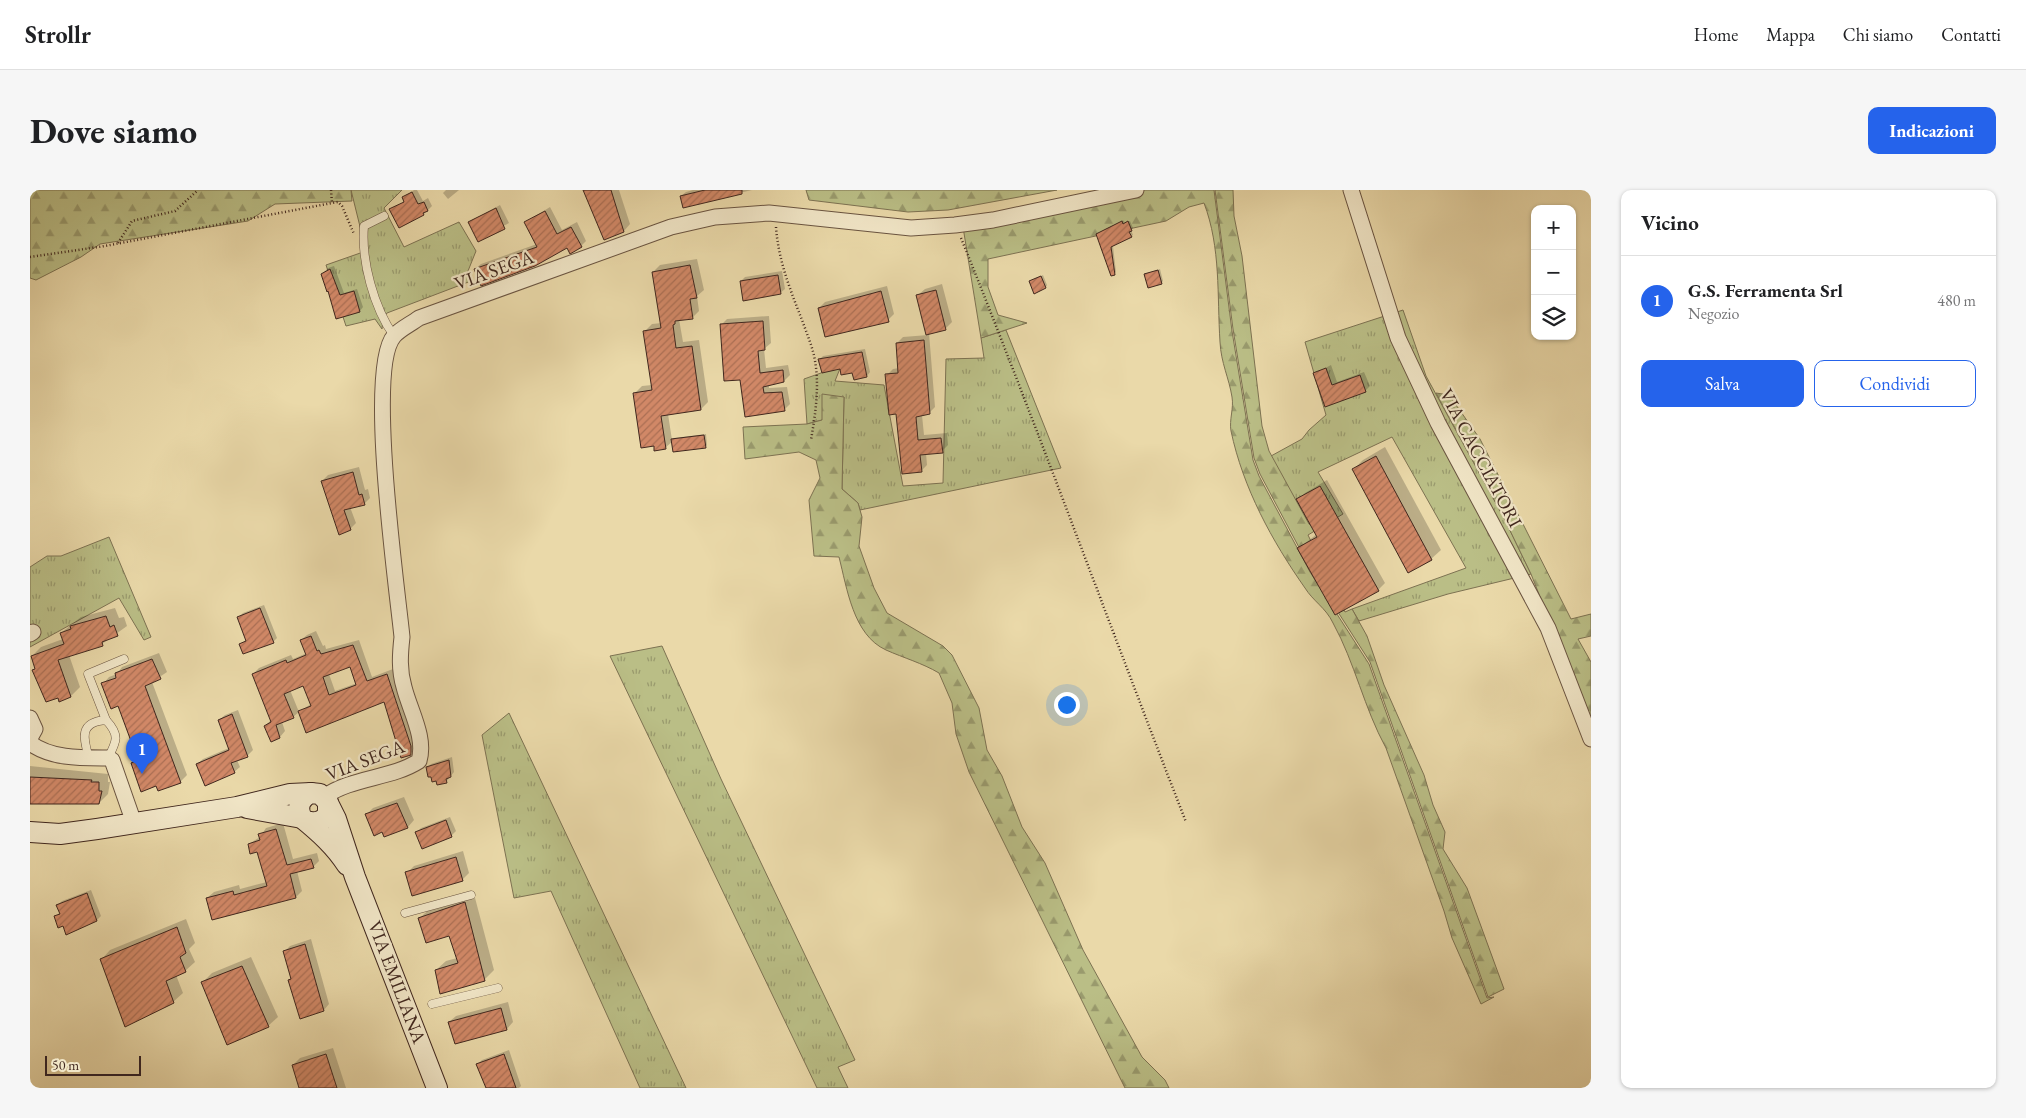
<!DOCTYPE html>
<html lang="it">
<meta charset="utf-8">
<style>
:root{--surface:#fff;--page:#f6f6f6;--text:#202124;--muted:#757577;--line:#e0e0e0;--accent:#2563eb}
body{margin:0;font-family:"EB Garamond",serif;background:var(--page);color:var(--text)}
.controls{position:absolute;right:15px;top:15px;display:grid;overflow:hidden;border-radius:10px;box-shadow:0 1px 4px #0004}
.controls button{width:45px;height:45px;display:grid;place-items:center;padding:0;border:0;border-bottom:1px solid var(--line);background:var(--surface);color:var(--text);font:25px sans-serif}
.scale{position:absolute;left:15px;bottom:12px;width:96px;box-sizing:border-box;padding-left:5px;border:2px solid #40271e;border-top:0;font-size:14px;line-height:18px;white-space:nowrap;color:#40271e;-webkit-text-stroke:4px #f1e6c7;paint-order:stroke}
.you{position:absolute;left:1036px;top:514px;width:18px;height:18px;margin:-12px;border:4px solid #fff;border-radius:50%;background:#1a73e8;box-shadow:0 0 0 8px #1a73e833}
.badge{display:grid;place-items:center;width:32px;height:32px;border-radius:50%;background:var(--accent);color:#fff;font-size:16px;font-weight:700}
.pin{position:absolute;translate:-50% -41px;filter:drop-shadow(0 1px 2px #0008)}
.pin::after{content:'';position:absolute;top:26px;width:18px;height:15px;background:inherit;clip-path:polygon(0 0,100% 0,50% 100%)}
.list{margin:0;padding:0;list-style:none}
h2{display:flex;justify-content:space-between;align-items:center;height:65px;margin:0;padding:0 20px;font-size:21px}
h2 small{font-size:16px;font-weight:400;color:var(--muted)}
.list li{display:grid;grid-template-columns:32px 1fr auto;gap:15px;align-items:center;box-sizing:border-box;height:90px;padding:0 20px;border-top:1px solid var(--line)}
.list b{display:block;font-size:19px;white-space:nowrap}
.list p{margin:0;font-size:16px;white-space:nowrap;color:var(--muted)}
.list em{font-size:16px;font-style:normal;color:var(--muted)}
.actions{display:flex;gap:10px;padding:15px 20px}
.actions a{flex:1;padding:11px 0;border:1px solid var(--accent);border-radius:10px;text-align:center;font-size:18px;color:var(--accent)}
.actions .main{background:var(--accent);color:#fff}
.icon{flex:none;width:28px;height:28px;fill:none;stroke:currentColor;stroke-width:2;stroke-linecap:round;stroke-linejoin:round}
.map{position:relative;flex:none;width:1561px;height:898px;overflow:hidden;border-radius:10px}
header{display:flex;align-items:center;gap:30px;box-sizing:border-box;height:70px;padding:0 25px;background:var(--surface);border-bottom:1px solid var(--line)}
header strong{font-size:24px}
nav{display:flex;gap:28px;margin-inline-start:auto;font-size:18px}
.intro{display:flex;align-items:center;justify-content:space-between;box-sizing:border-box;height:120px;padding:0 30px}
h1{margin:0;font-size:35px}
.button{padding:12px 22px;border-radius:10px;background:var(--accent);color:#fff;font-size:18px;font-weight:700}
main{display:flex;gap:30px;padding:0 30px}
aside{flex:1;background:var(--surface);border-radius:10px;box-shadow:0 1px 4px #0004}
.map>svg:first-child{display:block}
.grass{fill:url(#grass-tufts);stroke:#7d7252}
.forest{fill:url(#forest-firs);stroke:#7d7252}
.shadow{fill:#0003;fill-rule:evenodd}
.building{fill:url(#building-hatch);stroke:#40271e;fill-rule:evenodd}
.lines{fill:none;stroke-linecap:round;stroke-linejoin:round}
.service-casing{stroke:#6a5441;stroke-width:9}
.minor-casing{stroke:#6a5441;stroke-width:17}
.secondary-casing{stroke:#40271e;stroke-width:22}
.path{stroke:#40271e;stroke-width:2.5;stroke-dasharray:1 2.5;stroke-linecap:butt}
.service{stroke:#f1e6c7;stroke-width:8}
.minor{stroke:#f1e6c7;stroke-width:15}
.secondary{stroke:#f1e6c7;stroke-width:20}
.labels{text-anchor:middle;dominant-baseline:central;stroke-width:4.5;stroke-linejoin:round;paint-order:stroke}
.street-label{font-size:19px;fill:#40271e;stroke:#f1e6c7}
</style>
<header>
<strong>Strollr</strong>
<nav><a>Home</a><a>Mappa</a><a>Chi siamo</a><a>Contatti</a></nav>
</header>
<div class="intro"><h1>Dove siamo</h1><a class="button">Indicazioni</a></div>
<main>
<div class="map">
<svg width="1561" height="898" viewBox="0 0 1561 898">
<defs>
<pattern id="grass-tufts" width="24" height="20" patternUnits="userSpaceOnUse" patternTransform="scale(1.25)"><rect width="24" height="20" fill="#babe86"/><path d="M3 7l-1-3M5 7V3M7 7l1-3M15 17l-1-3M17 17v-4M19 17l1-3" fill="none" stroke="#999a6d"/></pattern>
<pattern id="forest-firs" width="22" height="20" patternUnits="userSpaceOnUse" patternTransform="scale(1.25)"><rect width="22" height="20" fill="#babe86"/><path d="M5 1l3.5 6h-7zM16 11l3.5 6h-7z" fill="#999a6d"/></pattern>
<pattern id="building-hatch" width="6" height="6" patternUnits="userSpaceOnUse" patternTransform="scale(1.25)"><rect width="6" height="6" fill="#d18867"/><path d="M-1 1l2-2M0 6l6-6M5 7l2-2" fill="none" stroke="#ab6f54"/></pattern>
</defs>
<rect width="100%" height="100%" fill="#ead9a9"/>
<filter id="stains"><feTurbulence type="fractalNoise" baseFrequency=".004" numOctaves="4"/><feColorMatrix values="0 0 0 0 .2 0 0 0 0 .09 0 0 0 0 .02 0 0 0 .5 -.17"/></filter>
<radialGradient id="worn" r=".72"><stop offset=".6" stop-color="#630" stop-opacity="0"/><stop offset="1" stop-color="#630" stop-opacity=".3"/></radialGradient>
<g class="grass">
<path d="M321,0H372L354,18L374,57L429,32L446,61L436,86L441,91L357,123L353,128L352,139L345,129L316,136L296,75L336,61Z"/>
<path d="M1373,120L1396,186L1474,328L1501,384L1418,404L1329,431L1322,419L1436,378L1362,247L1288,282L1313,324L1288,339L1279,335L1241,266L1272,249L1279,240L1296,225L1275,152Z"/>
<path d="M976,140L1031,278L830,320L828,313L812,299L814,207L792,230L777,234L774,189L811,176L805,191L854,195L873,296L913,293L916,169L954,168L951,148Z"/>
<path d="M79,347L121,447L114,450L89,408L0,457V377L17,366H31Z"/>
<path d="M632,456L691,589L825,870L808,877L818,898H787L580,466Z"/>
<path d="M479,523L656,898H610L521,701L484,708L452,545Z"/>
</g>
<g class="forest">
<path d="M0,0H321L322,11L245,14L218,31L70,54L51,67L6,90L0,88Z"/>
<path d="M776,0H1027L918,20L878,22L779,10Z"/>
<path d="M1113,0H1184L1202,141L1223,270L1229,286L1280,382L1339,474L1457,808L1464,807L1451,814L1422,748L1414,721L1356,558C1334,518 1325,473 1303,433C1296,418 1283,411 1275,398C1242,351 1213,298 1201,241C1199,230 1204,218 1202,207C1199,188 1191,173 1190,152C1187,105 1191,58 1174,13L1159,17L1136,31L958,69V97L968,125L997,133L951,148L933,37Z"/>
<path d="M1185,0H1203L1204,26L1212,66L1232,236L1239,261L1279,334L1288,339L1278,345L1315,422L1322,419L1337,446L1354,495L1394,585L1403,615L1415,642L1413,659L1437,698L1474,799L1458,807L1340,472L1281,380L1230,284L1224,268L1203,139Z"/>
<path d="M1406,203L1419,205L1450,249L1541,429L1561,424V446L1548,449L1561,472V536L1501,384L1474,328Z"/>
<path d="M792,204L814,207L812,299L828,313L832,327L829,356L844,398L857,423L913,456L922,465L949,518L957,560L972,586L992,637L1015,673L1053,760L1112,867L1135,890L1139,898H1095L939,582L926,544L922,513L909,483C892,473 874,468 856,460C823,445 817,398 809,367L784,366L779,310L790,288L786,270L769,262L715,269L713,237L777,234L792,230Z"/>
</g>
<g class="shadow">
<path d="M384,0H387L393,11L398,8L402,16L394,24L361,20L375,11L373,8Z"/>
<path d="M416,0H429L418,9L413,3Z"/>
<path d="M555,0H589L600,34L594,41Z"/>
<path d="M663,0H722L654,16L651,6L656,2Z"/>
<path d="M470,15L479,33L448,50L439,32Z"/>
<path d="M520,17L532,40L547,32L556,51L551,56H537L445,79L451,74L507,54L496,32Z"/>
<path d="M1093,30L1095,33L1100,31L1103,38L1101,40L1103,45L1083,56L1086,82L1084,84L1067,44Z"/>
<path d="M667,69L674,100L667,106L669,121L662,128L649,129L653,152L669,150L678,212L671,219L638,224L642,250L644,248L676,244L677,255L675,257L643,251L635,258L605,203L612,196L622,195L615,141L622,134L632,133L623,82L630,75Z"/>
<path d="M304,76L314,103L327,99L333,117L330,121L299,99L292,84L298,78Z"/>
<path d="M1130,79L1133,91L1131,93L1115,84Z"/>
<path d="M752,81L755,99L750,103L711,91L715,87Z"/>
<path d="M1013,85L1017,95L1016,97L1000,91Z"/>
<path d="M912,94L922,132L915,139L899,143L905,217L899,223L892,225L894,245L917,243L918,255L912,261L896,263L897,275L891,281L867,223L857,185L863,179L869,178L867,153L873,147L898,145L888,105L895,99Z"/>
<path d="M857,96L864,124L858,130L789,118L795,112Z"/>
<path d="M739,126L741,153L734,159L736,178L758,175L760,185L754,191L739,195V198L757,197L760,214L754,220L711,189L691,135L697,129Z"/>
<path d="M835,159L840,182L837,186L790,169L793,166Z"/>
<path d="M1301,175L1307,192L1334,182L1340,196L1335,201L1296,215L1284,184Z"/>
<path d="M1355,257L1411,360L1401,369L1324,279L1333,270Z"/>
<path d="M329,277L335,300L338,299L340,308L335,313L320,317L326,333L320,339L292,291L298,285Z"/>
<path d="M1297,290L1355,393L1348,400L1269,358L1287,344L1268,310L1275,303Z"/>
<path d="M234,415L247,448L243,452L211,454L217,449L208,428L213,423Z"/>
<path d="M85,418L89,428L94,427L97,436L72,454L39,465L50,497L41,506H28L4,480L6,477L2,466L11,457L33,449L31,443L51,427Z"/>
<path d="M286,441L293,456L295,455L296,459L329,450L342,487L363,479L386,550V558L380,564L354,510L269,522L281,514L274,494L260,500L269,522L263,527L252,532L255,541L250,547L235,536L241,530L223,484L229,478L261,465L263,469L277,463L271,450L277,445ZM320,475L327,493L305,501L299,484Z"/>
<path d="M129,463L137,482L122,492L157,585L150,592L127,594L102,573L108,567L89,514L73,494L79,487L87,484L92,477Z"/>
<path d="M208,520L223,560L217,566L207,570L210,577L204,582L167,574L173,569L199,558L189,530L195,525Z"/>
<path d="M422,567L424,582L416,592L397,578L401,574Z"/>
<path d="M0,576L78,584V592H80L78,604L69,613L0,612Z"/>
<path d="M374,607L384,630L378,637L336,625L343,618Z"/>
<path d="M420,627L426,641L421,646L387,642L391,638Z"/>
<path d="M253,633L263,669L287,663L289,671L283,677L267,681L272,701L266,707L183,729L177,708L184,702L209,695L210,699L237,692L228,661L219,654L230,647L236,638Z"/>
<path d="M433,661L439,683L432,690L377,683L384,676Z"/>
<path d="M61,700L71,726L67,730L33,735L25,727L30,722L28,715L32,711Z"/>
<path d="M444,704L464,780L454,790L406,780L416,771L427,768L420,744L390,728L399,719Z"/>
<path d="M156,729L165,753L159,759L165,772L155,781L146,785L153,803L143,812L71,770L80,760Z"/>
<path d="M281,749L299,814L294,820L259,790L262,788L254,762L260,756Z"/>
<path d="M221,767L248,827L238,836L173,792L182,783Z"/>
<path d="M478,812L483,832L477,839L419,832L426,826Z"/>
<path d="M303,858L316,898H271L263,875L270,868Z"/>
<path d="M479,860L491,896L489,898H457L448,874L452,870Z"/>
</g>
<g class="building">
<path d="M553,0H581L594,42L574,50Z"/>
<path d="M675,0H712V4L653,18L650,6Z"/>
<path d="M382,2L388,14L394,12L398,21L393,23L394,25L369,38L359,19L374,12L372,7Z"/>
<path d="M466,18L475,39L448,52L438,32Z"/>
<path d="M515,21L527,44L541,37L552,57L540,64L537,58L505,76L451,96L444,79L507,57L494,32Z"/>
<path d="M1092,31L1093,34L1098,31L1102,41L1099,42L1102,47L1081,57L1085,85L1081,86L1066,44Z"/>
<path d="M660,75L667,108L660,109L663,129L645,131V134L643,135L646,158L662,156L671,220L631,226L636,259L624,261V256L611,258L603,203L622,200L613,141L631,138L622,82Z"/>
<path d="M300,79L310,105L324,101L330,122L306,129L298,101L297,102L291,84Z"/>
<path d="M1128,80L1132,94L1118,98L1114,84Z"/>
<path d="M748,85L751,104L713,111L710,91Z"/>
<path d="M1011,86L1016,98L1004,104L999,91Z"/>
<path d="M906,100L916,140L896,145L886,105Z"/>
<path d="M851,101L859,132L795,147L788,118Z"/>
<path d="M733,131L735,160L728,161L730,183L753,180L754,192L733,197L734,203L752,202L755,221L715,227L710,190L694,191L690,134Z"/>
<path d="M894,150L900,224L886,227L888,250L911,248L913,263L890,265L892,282L872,284L866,224L859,225L855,184L868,183L866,153Z"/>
<path d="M832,162L837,187L824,190L822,183L811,185L810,179L792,183L788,169Z"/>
<path d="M1296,178L1302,195L1330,185L1336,202L1295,217L1283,183Z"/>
<path d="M674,245L676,258L643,262L641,249Z"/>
<path d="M1346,266L1402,370L1378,383L1322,279Z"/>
<path d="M323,282L329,305L332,304L335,315L314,320L321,340L309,345L291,291Z"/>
<path d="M1290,296L1349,401L1305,425L1267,358L1287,347L1266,309Z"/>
<path d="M230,418L244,453L213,464L209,454L216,451L207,427Z"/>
<path d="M76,426L80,437L84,435L88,446L72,452L73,456L28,470L41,507L29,512L28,508L16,512L2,480L5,479L1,466L34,454L30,443L41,439L40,436Z"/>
<path d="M281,446L287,461L289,460L291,464L323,455L337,491L357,484L381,556V565L371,568L354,512L276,543L268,521L281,516L273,496L254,504L264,528L246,535L250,548L241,552L234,536L241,532L222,484L256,470L257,473L276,465L270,450ZM320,477L326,495L299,505L293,487Z"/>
<path d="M122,469L131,489L115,496L151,593L128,601L126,596L111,602L101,573L108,570L88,516L81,519L71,493L86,488L85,483Z"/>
<path d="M202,524L218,567L201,573L205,583L175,596L166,574L199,560L188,530Z"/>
<path d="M419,570L421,587L416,589L417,593L407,595L406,591L402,592L401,587H398L396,577Z"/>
<path d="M0,587L62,590L61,592H69V601H72L69,614H0Z"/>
<path d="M367,613L378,638L354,647L352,642L344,646L335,624Z"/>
<path d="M416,630L422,647L392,659L385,642Z"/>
<path d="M246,639L257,675L281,669L284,678L260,684L266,708L182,730L176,708L203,701L204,705L237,696L227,662L220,664L218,654L230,650L228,644Z"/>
<path d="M426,667L433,691L382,706L375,682Z"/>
<path d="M57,703L67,731L36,745L33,736L28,738L24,726L30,724L26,715Z"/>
<path d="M435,712L455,791L410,804L405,780L428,773L419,746L396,753L388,728Z"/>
<path d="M147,737L156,763L150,767L156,782L136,791L144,813L95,837L70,769Z"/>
<path d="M275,754L294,821L270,829L258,790L261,789L253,761Z"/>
<path d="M212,776L239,837L197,855L171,792Z"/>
<path d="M471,818L477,840L425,854L418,832Z"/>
<path d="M296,864L307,898H269L262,875Z"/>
<path d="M474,864L486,898H456L446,874Z"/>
</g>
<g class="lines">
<g class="service-casing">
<g id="service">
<path d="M354,26L334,36C331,71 344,118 364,146"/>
<path d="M76,530L58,484L94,469"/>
<path d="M59,568C53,548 49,532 76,530C90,545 87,551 78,568"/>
<path d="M375,723L441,705"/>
<path d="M402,814L468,798"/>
</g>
</g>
<g class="minor-casing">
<g id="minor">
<path d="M1321,0L1368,148L1408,233L1518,438L1561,549"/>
<path d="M0,444L3,442"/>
<path d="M0,528L5,539L0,548"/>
<path d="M0,553C22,569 51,568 78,568L82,570L104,633"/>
<path d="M294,607C322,587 361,589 389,571C396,547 380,521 374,497C369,480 370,465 372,447C367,397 336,178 364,146C370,139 381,134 389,128L641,37L685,27L739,23L881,38L925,35L963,30L1106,0"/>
</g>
</g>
<g class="secondary-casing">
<g id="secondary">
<path d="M299,615L306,629L325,687L407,898"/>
<path d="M217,618L272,628"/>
<path d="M276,631C285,634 293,632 298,624V612L290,604L281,603C270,608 266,617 272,628C289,642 305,656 317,675"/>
<path d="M0,642L30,644L67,639L207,617L260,604L281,603"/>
</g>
</g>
<g class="path">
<path d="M301,0L302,13"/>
<path d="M746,37C749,81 769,118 782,158C791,188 786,220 781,250"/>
<path d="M931,48C1009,241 1080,437 1156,632"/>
<path d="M88,53L102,31L145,21L168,0"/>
<path d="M0,67L75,56L302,13L308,12L312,16L324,44"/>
</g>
<use href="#service" class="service"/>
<use href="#minor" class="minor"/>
<use href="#secondary" class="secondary"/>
</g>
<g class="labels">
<g class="street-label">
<text transform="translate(464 80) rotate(-20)">VIA SEGA</text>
<text transform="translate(1451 268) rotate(62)">VIA CACCIATORI</text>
<text transform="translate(335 570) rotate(-21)">VIA SEGA</text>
<text transform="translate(367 792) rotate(69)">VIA EMILIANA</text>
</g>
</g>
<rect width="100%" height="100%" filter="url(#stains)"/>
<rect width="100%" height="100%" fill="url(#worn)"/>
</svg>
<div class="controls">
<button>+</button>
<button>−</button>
<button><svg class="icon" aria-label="layers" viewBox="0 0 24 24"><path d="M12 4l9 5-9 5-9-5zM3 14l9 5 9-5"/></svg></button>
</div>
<div class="scale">50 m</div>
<div class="you"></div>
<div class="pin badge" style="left:112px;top:584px">1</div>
</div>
<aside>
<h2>Vicino<small></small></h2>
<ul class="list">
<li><span class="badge">1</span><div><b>G.S. Ferramenta Srl</b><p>Negozio</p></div><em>480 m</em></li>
</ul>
<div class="actions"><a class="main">Salva</a><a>Condividi</a></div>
</aside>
</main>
